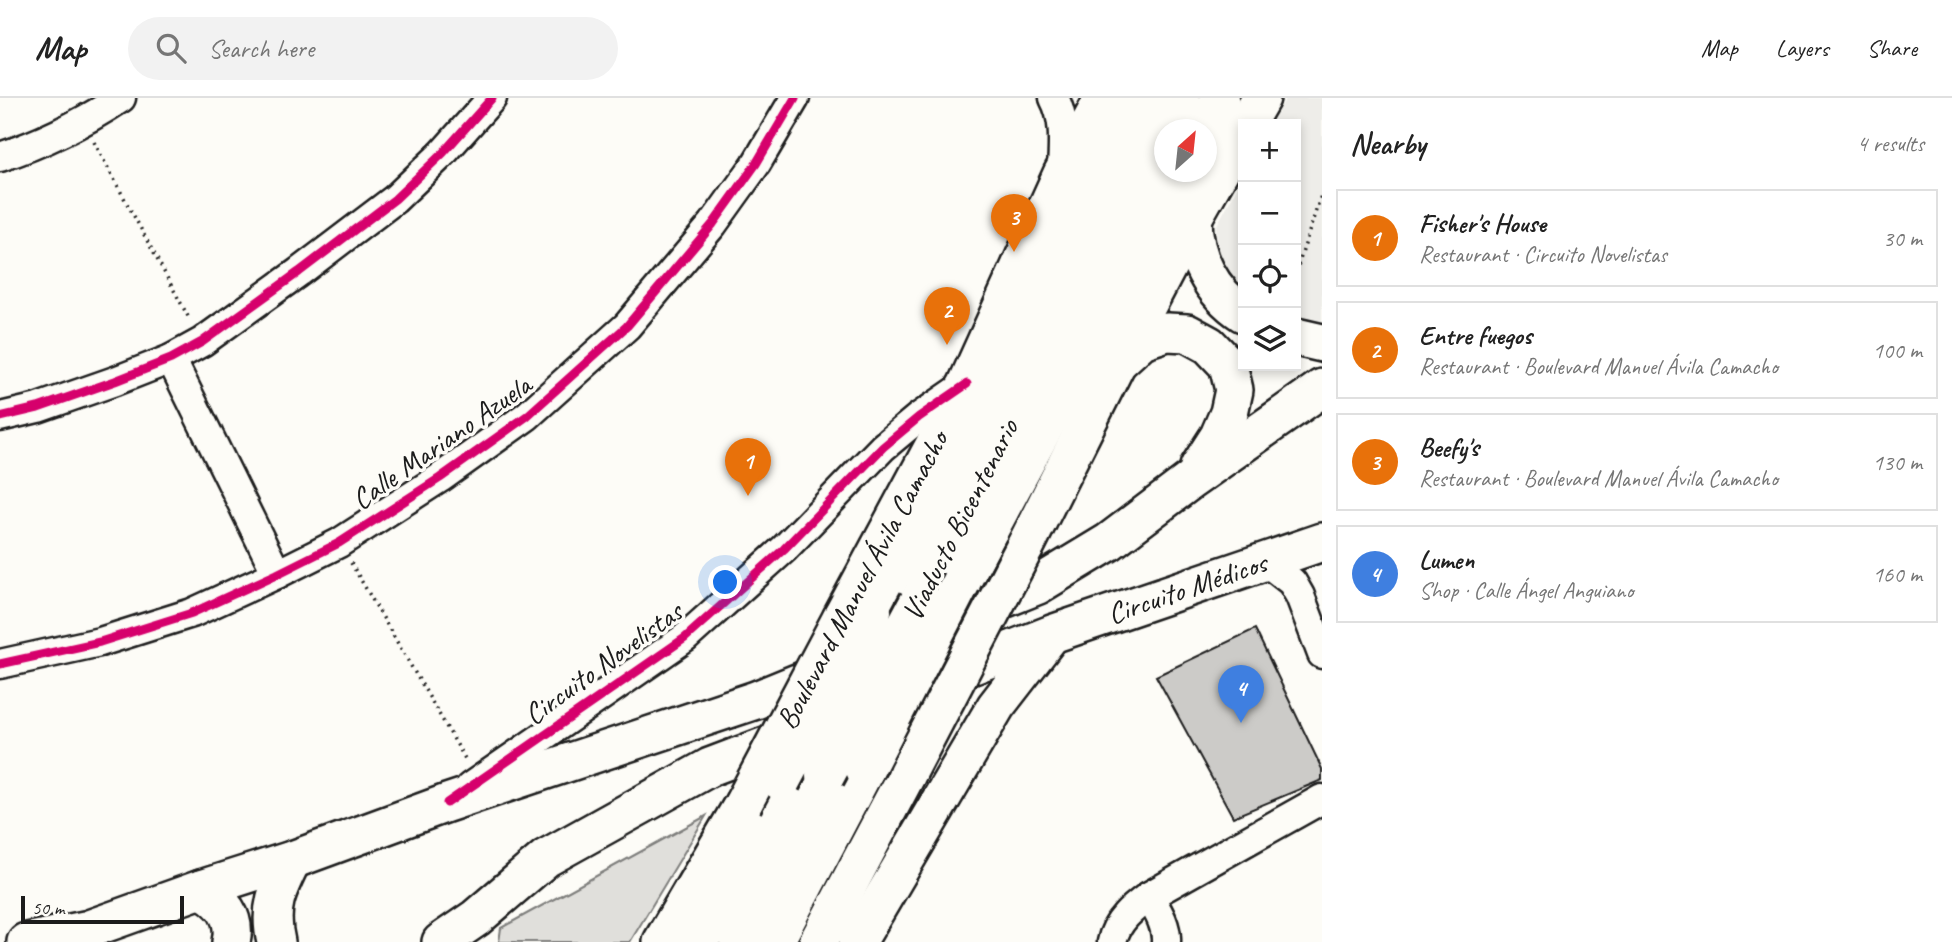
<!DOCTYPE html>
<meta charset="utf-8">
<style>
:root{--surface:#fff;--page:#f2f2f2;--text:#222;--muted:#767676;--line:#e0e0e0;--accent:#0f766e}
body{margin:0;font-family:Caveat,sans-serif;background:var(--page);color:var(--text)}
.controls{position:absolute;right:21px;top:21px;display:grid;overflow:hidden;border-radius:0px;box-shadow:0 4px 10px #0003}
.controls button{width:63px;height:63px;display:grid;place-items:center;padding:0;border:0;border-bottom:2px solid var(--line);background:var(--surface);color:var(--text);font:35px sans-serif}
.compass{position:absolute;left:1154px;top:21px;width:63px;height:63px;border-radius:50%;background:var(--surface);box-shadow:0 4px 10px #0003;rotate:27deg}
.scale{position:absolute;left:21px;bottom:18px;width:163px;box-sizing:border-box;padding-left:7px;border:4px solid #1c1c1c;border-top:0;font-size:19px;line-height:24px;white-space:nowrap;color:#1c1c1c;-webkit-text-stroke:5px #fdfcf7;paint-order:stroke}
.you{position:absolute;left:726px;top:485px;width:24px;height:24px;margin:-18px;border:5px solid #fff;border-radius:50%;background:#1a73e8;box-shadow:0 0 0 10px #1a73e833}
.badge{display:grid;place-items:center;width:46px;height:46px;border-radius:50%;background:var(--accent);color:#fff;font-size:23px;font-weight:700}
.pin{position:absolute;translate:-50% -58px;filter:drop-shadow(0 2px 4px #0008)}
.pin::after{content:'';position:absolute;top:37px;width:24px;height:21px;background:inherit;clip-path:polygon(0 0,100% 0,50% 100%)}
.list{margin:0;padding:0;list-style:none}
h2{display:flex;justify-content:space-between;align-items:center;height:91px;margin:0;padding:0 28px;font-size:30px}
h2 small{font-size:23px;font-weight:400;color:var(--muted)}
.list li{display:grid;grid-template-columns:46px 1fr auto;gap:21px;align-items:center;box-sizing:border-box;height:98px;margin:0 14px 14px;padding:0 14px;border:2px solid var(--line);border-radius:0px}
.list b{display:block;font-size:26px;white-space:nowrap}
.list p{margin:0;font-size:23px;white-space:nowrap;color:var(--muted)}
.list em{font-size:23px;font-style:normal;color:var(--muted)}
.icon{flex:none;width:38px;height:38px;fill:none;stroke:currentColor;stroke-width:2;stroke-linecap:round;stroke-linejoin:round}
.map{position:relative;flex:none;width:1322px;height:844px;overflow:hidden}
header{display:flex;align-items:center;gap:42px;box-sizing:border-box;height:98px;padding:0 35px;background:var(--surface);border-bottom:2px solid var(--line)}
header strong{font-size:33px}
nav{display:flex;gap:38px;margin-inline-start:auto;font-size:24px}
.search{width:490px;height:63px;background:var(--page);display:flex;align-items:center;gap:18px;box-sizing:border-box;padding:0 24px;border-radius:38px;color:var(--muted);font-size:26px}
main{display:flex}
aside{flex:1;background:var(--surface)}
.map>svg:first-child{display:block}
.built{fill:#eeede9}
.green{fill:#e0dfdb;stroke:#7e7e7c;stroke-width:2}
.building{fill:#cccbc8;stroke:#1c1c1c;stroke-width:2}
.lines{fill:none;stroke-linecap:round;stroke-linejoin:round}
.minor-casing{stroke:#1c1c1c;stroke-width:33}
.major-casing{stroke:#1c1c1c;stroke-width:42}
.highway-casing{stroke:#1c1c1c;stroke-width:44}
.path{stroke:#1c1c1c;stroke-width:3.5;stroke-dasharray:2 5;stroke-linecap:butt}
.minor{stroke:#fdfcf7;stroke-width:28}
.major{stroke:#fdfcf7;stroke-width:37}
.highway{stroke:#fdfcf7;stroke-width:38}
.major-bridge-casing{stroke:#1c1c1c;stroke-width:42;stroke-linecap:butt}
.highway-bridge-casing{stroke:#1c1c1c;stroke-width:44;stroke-linecap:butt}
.major-bridge{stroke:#fdfcf7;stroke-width:37}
.highway-bridge{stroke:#fdfcf7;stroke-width:38}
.cycleway-casing{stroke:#fdfcf7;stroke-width:13}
.cycleway{stroke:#d6006c;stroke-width:9}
.labels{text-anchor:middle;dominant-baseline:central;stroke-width:7;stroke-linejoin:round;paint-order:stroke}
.street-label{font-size:30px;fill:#1c1c1c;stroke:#fdfcf7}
</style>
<header>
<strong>Map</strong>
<div class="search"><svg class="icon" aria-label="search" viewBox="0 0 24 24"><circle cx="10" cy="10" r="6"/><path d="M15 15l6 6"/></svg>Search here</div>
<nav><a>Map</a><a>Layers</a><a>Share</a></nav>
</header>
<main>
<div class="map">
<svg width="1322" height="844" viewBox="0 0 1322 844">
<rect width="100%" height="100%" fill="#fdfcf7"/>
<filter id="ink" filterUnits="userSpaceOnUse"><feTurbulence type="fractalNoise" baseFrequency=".0143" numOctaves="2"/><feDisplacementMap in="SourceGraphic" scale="14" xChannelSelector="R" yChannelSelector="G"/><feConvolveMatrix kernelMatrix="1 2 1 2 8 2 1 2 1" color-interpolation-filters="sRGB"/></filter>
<g filter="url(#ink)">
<g class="built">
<path d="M1286,0H1322V226L1296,221V26H1271Z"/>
<path d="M1243,78V199L1219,166L1216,129Z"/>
</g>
<path class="green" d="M706,718L630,844H499L501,830Z"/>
<path class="building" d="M1255,531L1322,671V682L1233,719L1156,578Z"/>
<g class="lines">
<g class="minor-casing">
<g id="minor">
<path d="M1054,0C1066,22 1063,48 1062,72"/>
<path d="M0,59C43,45 83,25 121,0"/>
<path d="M171,261L277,476"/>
<path d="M0,319L38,310L115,283L171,261L202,244L299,174L395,101L443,55L492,0"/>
<path d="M1265,463L1292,484L1300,498L1322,556"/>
<path d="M0,566L100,544L192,515L277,476L339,445L440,380L527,318L627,228L713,126L756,66L795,0"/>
<path d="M470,689L685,540L784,451L883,349L919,319L964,288"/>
<path d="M1149,798C1157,812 1167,827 1166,844"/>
<path d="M1112,844C1116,823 1133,810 1149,798L1322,701"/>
</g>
</g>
<g class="major-casing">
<g id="major">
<path d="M1246,26L1261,0"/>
<path d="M1193,120C1193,159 1211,194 1243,215"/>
<path d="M1296,239L1322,245"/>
<path d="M1120,262L1142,242L1167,234L1187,235L1209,247L1228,267L1234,292L1229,315L1219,338L1199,369"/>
<path d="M1024,451L1117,265L1193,120L1243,32"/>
<path d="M842,519L967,286L1062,76L1104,0"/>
<path d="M922,534L1038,487L1109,444L1191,382L1322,290"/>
<path id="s1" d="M887,601L1052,536L1322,444"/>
<path d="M201,791C222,802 237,819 231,844"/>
<path d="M26,844L89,831L201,791L292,762L447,705L756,602L829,572"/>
<path d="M276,844C268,810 277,792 292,762"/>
<path d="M441,844L476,820L546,760L710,669L797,636"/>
<path d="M662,844L743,706"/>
<path d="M818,844L907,676"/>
<path d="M857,844L996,608L1051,537"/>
</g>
</g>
<g class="highway-casing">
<g id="highway">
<path d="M1203,32L1220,0"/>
<path d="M961,484L1180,74"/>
<path d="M919,504L1028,285L1180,0"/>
<path d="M872,513L1141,0"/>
<path d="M699,844L781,683"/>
<path d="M739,844L825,678"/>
<path d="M774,844L865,671"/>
</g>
</g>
<g class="path">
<path d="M94,44L190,222"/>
<path d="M1296,174L1322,94"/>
<path d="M351,465L467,664"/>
</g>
<use href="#minor" class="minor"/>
<use href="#major" class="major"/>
<use href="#highway" class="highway"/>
<g class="major-bridge-casing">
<g id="major-bridge">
<path d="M907,676L1024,451"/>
<path d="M743,706L842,519"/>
</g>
</g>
<g class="highway-bridge-casing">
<g id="highway-bridge">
<path d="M865,671L961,484"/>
<path d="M825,678L919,504"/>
<path d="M781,683L872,513"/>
</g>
</g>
<use href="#major-bridge" class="major-bridge"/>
<use href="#highway-bridge" class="highway-bridge"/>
<g class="cycleway-casing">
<g id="cycleway">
<path d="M0,319L38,310L115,283L171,261L202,244L299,174L395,101L443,55L492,0"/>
<path d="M0,566L100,544L192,515L277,476L339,445L440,380L527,318L627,228L713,126L756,66L795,0"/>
<path d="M447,705L685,540L784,451L883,349L919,319L967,286"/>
</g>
</g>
<use href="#cycleway" class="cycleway"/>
</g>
</g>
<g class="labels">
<g class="street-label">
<text transform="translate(441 344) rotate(-35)">Calle Mariano Azuela</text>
<text transform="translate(960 422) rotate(-63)">Viaducto Bicentenario</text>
<text transform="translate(862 482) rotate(-62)">Boulevard Manuel Ávila Camacho</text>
<text stroke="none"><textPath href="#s1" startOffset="320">Circuito Médicos</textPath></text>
<text transform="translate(603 565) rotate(-36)">Circuito Novelistas</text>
</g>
</g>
</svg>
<div class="controls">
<button>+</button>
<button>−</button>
<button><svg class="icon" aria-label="locate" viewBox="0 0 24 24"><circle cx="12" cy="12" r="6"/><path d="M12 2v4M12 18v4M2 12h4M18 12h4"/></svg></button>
<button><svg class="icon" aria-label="layers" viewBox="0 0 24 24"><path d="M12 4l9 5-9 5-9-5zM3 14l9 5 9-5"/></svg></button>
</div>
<svg class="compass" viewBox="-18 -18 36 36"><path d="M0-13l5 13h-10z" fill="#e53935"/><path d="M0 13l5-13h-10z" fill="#767676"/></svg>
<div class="scale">50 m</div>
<div class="you"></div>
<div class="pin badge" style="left:748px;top:398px;background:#e8710a">1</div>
<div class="pin badge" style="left:947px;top:247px;background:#e8710a">2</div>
<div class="pin badge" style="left:1014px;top:154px;background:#e8710a">3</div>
<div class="pin badge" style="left:1241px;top:625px;background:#3f7fe0">4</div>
</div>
<aside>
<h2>Nearby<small>4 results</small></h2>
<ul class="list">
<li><span class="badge" style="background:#e8710a">1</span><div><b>Fisher's House</b><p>Restaurant · Circuito Novelistas</p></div><em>30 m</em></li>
<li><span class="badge" style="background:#e8710a">2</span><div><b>Entre fuegos</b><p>Restaurant · Boulevard Manuel Ávila Camacho</p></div><em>100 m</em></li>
<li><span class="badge" style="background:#e8710a">3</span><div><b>Beefy's</b><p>Restaurant · Boulevard Manuel Ávila Camacho</p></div><em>130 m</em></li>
<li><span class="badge" style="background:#3f7fe0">4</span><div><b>Lumen</b><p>Shop · Calle Ángel Anguiano</p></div><em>160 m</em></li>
</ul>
</aside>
</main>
